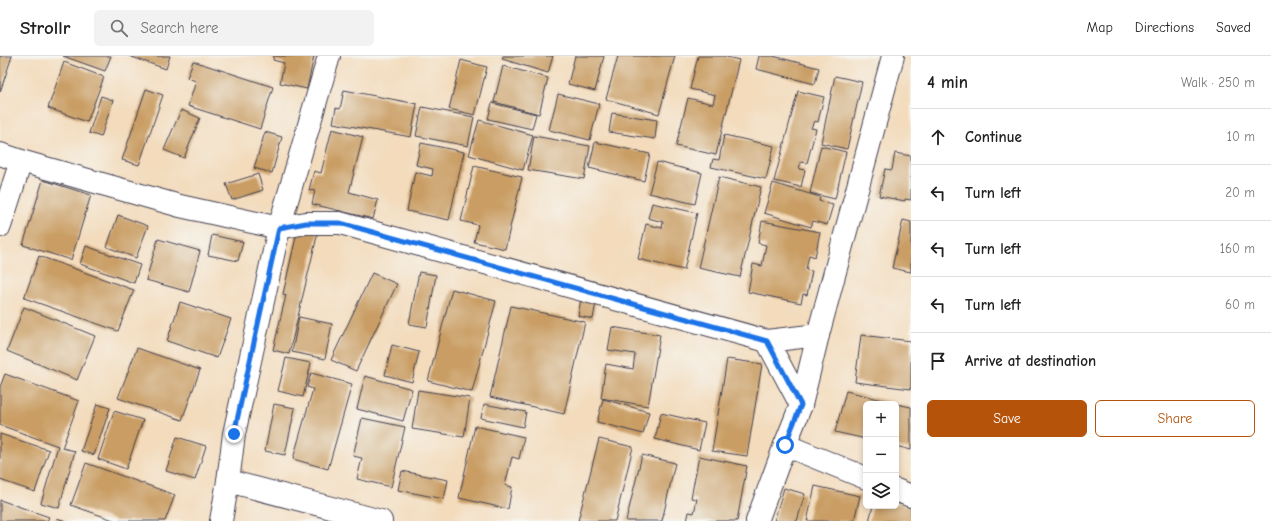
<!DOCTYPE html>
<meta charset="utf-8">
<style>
:root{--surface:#fff;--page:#f2f2f2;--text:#222;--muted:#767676;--line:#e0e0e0;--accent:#b45309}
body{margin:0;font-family:"Comic Neue",sans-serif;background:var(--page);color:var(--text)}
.controls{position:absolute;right:12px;bottom:12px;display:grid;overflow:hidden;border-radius:6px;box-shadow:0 2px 6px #0003}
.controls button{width:36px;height:36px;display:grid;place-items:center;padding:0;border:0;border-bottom:1px solid var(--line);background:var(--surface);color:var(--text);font:20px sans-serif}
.stop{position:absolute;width:12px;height:12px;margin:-9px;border:3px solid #1a73e8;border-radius:50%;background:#fff}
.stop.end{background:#1a73e8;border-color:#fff;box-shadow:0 1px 4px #0008}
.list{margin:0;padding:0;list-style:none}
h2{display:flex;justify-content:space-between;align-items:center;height:52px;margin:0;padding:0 16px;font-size:17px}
h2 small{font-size:13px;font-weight:400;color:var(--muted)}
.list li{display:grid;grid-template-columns:26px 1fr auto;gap:12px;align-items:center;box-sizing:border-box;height:56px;padding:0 16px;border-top:1px solid var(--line)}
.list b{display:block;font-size:15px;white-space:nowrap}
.list em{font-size:13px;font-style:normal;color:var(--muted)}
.actions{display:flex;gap:8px;padding:12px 16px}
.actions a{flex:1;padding:9px 0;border:1px solid var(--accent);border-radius:6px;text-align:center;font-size:14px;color:var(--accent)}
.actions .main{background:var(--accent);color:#fff}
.icon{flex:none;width:22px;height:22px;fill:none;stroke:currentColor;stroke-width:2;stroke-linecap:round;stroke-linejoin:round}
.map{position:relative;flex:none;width:911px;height:465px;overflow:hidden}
header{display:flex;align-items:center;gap:24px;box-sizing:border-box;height:56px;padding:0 20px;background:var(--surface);border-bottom:1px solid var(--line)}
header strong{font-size:19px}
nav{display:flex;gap:22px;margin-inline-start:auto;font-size:14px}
.search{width:280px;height:36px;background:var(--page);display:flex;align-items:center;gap:10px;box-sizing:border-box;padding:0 14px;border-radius:6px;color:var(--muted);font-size:15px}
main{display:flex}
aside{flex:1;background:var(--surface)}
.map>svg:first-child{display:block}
.building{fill:#c99d64}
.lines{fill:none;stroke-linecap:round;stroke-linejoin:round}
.street-casing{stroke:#413e4e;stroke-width:24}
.street{stroke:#fff;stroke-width:22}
.route{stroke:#1a73e8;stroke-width:5}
</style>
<header>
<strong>Strollr</strong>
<div class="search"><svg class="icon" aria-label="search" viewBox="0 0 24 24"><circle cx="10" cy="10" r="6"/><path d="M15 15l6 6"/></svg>Search here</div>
<nav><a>Map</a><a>Directions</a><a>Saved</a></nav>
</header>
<main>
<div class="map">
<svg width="911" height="465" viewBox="0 0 911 465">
<rect width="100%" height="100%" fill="#f6f6f2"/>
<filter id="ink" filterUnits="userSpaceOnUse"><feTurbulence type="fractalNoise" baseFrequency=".025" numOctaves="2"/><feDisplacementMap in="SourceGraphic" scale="8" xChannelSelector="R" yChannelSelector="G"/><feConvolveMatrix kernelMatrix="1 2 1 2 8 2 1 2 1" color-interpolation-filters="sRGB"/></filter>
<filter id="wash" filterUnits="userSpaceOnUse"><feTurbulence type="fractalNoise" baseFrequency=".012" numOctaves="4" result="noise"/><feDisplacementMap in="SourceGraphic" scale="16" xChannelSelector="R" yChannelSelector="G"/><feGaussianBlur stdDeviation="0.9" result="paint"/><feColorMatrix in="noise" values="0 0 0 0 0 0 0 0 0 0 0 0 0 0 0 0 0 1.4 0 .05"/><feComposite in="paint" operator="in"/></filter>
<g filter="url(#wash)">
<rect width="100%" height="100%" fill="#f3dbbc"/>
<g id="blocks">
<g class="building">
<path d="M0,0H12L0,36Z"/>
<path d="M63,0H111L105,15Z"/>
<path d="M129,0H170L166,13Z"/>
<path d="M274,0H314L307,33L280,27L284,7L273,4Z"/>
<path d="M503,0H553L548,17L502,3Z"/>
<path d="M575,0H604L595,35L568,28Z"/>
<path d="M618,0H675L659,58L606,43Z"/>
<path d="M698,0H723L739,4L716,99L676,90L688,42L713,48L715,39L690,33Z"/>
<path d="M759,0H773L819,12L815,28L756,13Z"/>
<path d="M461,4L487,11L475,59L449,53Z"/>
<path d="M193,5L273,31L260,73L188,50L196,25L187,22Z"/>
<path d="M64,6L104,21L87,66L48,52Z"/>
<path d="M503,10L548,22L539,58L494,46Z"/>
<path d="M835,20L862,26L847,93L821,87Z"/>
<path d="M146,33L163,39L139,109L122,104Z"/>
<path d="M344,34L417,48L411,81L333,67L336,52L340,53Z"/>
<path d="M798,35L824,41L818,66L814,65L811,72L816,73L807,107L801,106L799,113L805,114L801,131L774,125Z"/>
<path d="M558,38L599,48L590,84L549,74Z"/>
<path d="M101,40L113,44L101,81L89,77Z"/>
<path d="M492,47L536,58L532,73L488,63Z"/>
<path d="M422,51L474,61L468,90L416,80Z"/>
<path d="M181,54L200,62L184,102L164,94Z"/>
<path d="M612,57L657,64L655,83L609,76Z"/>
<path d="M479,64L533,79L523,114L469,99Z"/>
<path d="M332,73L363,81L349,136L378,144L373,163L312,148L315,135L309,134L314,115L321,117Z"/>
<path d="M265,76L282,81L272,117L254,112Z"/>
<path d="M724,79L774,90L766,123L711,111L713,103L719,104Z"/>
<path d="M534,80L590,90L584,123L528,114Z"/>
<path d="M595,86L650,98L644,125L589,112Z"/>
<path d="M421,87L464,96L449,164L407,155L415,116L432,120L433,113L416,109Z"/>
<path d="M821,90L846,96L835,143L810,137Z"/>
<path d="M895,97L911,100V144L905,143V145L879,140L885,113L892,114Z"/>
<path d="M657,106L702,117L695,148L649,137Z"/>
<path d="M474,110L522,121L505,193L474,186L478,169L461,165Z"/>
<path d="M258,118L263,134L232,144L226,128Z"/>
<path d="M719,121L761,131L740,221L698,212Z"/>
<path d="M43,124L91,139L71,204L23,189Z"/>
<path d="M773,127L820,141L819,145L833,149L827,169L813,165L811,171L764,157Z"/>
<path d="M652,147L697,157L684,214L638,203L646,168L662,172L663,166L648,162Z"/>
<path d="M118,159L148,170L136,202L107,191Z"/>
<path d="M903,164L911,166V216L892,212Z"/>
<path d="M762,165L820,176L815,201L809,199L806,214L812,215L807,239L803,238L801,247L748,236L753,208L762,210L766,189L758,187Z"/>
<path d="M298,172L318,176L289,298L273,294L286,239L283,238Z"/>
<path d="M212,179L243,186L238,205L208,199Z"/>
<path d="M158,183L200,195L189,236L146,224Z"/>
<path d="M86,190L140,209L134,227L80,208Z"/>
<path d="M39,200L134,234L118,275L24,242Z"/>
<path d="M419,216L436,219L427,271L409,268Z"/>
<path d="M372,217L397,228L356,315L331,304Z"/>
<path d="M452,233L496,245L472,336L428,325Z"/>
<path d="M581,243L596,246L593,263L578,260Z"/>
<path d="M180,246L231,263L217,302L167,285Z"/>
<path d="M511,250L585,266L564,358L490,341Z"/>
<path d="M24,251L95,280L77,324L7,295Z"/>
<path d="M299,261L332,268L325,303L292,296Z"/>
<path d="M612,271L660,279L648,350L601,342L606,308L633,313L635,298L608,294Z"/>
<path d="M861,279L911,285V333L855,326Z"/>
<path d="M392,289L419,296L412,326L385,319Z"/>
<path d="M137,292L200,314L182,364L118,342Z"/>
<path d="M286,302L311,307L303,341L278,335Z"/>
<path d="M727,303L762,308L747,400L712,395Z"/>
<path d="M311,317L352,328L328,413L293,403L313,333L307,331Z"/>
<path d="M5,318L79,345L62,392L75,395L59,452L41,447L58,390L0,369V331Z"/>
<path d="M365,320L412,333L403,365L357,353Z"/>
<path d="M418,334L470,342L464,381L412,373Z"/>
<path d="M846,335L895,347L866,348V383L835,376Z"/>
<path d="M603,343L649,356L643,378L597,366Z"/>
<path d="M97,348L110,352L94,399L81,395Z"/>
<path d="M274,348L295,352L285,399L265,395Z"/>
<path d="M484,348L526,356L523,371L481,362Z"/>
<path d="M896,348L911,351V394L896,390Z"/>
<path d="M114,355L143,364L126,413L98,403Z"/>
<path d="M661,357L705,367L699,394L655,383Z"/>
<path d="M362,362L405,371L391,431L357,423L362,402L353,400Z"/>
<path d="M475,370L524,381L519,403L512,401L505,429L512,431L508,453L459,442Z"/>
<path d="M0,378L49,394L35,436L0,424Z"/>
<path d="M177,381L206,390L195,424L166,415Z"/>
<path d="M599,383L633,391L615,465H578Z"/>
<path d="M642,399L675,407L662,465H626Z"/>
<path d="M699,400L747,410L737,465H687L689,456L694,457L697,443L691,442Z"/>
<path d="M86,407L175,439L165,465H116L71,449Z"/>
<path d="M402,415L448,424L444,443L398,434Z"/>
<path d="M815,430L860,440L854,465H807Z"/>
<path d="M784,432L805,438L797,465H774Z"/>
<path d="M0,444L49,461L47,465H0Z"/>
<path d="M896,447L911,451V465H869L873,450H896Z"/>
<path d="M57,462L66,465H56Z"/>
</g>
</g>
</g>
<g filter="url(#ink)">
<use href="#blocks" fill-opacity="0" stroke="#413e4e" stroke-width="1"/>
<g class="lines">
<g class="street-casing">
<g id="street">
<path d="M0,98L21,105L180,150L279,172L306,167H340L767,285L818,279"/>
<path d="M0,170L21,105"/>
<path d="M767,285L801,349"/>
<path d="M785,389L866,422"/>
<path d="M228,425L234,378L279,172L329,0"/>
<path d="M896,434L911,440"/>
<path d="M221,465L228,425L381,465"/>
<path d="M757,465L785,389L801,349L818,279L893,0"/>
</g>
</g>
<use href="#street" class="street"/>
</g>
</g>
<g class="lines" filter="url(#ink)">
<path class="route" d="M234,378L279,172L306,167H340L767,285L801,349L785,389"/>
</g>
</svg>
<div class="controls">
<button>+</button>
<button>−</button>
<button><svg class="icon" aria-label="layers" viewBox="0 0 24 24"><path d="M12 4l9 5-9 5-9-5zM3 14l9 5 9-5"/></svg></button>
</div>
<div class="stop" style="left:785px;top:389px"></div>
<div class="stop end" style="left:234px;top:378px"></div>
</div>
<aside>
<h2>4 min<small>Walk · 250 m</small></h2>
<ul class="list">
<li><svg class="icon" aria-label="ahead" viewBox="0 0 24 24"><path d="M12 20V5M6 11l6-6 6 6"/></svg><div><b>Continue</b></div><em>10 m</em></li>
<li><svg class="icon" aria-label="left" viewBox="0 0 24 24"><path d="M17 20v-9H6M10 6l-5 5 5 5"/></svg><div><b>Turn left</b></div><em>20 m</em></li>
<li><svg class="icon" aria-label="left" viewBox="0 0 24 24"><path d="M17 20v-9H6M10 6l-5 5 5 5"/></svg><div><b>Turn left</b></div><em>160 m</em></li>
<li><svg class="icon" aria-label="left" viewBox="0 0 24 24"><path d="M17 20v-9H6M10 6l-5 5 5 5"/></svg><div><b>Turn left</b></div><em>60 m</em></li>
<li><svg class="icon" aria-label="arrive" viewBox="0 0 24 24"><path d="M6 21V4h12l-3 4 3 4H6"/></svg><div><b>Arrive at destination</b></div></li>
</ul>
<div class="actions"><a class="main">Save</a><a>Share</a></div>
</aside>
</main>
